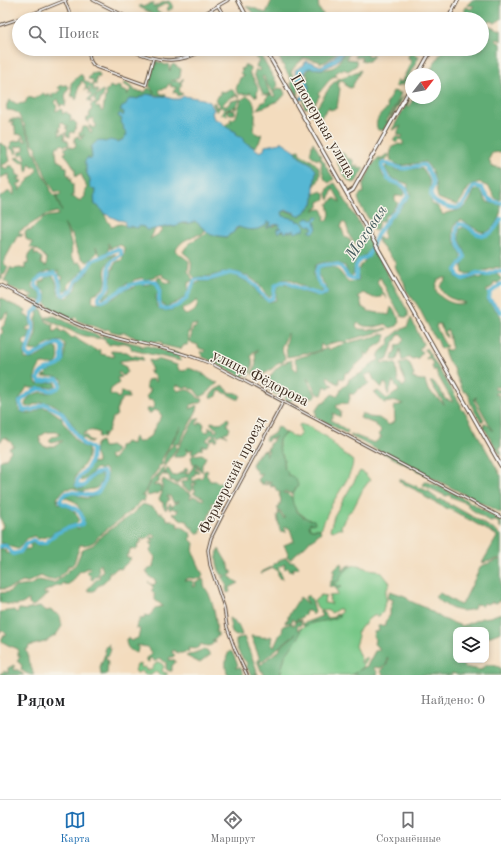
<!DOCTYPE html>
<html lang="ru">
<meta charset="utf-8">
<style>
:root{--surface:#fff;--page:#f2f2f2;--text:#202124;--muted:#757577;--line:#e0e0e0;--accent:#1f6fb2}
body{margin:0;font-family:"Old Standard TT",serif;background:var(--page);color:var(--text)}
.controls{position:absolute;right:12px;bottom:12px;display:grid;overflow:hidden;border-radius:8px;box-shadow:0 2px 6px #0003}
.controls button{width:36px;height:36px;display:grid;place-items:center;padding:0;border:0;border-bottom:1px solid var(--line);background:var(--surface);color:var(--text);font:20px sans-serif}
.compass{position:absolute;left:405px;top:68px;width:36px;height:36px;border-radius:50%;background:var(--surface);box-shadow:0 2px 6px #0003;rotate:59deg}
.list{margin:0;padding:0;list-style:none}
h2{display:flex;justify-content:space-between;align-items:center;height:52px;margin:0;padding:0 16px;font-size:17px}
h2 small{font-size:13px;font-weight:400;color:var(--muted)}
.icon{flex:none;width:22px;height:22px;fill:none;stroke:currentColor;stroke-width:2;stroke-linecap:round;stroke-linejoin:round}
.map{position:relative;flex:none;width:501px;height:675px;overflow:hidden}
.search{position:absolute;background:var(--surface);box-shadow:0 2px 6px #0003;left:12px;right:12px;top:12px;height:44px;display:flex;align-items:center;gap:10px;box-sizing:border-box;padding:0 14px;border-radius:22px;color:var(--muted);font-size:15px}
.sheet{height:124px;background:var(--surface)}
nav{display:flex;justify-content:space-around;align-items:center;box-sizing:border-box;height:56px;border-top:1px solid var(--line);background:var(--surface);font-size:11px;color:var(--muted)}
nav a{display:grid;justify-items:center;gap:2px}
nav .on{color:var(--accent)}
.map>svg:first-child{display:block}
.green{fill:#77c787;stroke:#597852}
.forest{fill:#61ac74;stroke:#4e6b49;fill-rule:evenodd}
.water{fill:#56b7d4;stroke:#487079}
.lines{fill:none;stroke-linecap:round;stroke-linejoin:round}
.river{stroke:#56b7d4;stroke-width:4}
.street-casing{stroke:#574536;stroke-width:3.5}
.secondary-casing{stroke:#574536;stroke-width:4.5}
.street{stroke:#fff;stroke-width:1.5}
.secondary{stroke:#fff;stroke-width:2.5}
.labels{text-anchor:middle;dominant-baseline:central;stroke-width:3;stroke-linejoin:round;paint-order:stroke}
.street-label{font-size:15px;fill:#3b2a1e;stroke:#f7f3e8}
.water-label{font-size:16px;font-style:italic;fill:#445b5e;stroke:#f7f3e8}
</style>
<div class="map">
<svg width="501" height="675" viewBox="0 0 501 675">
<rect width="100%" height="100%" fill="#f7f3e8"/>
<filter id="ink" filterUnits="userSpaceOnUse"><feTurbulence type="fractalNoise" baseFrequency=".025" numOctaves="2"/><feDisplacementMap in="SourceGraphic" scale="8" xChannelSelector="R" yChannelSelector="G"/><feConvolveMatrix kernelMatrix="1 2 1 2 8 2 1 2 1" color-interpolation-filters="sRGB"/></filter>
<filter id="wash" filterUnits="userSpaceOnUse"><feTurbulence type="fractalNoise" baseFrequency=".012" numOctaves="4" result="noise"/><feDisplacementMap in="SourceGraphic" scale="16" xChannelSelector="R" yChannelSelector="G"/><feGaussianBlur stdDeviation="0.9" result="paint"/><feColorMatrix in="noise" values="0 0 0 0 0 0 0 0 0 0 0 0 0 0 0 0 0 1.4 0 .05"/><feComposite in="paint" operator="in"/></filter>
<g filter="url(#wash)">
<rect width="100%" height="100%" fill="#f3dcbe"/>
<g class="green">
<path d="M300,424L313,428V430L327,437L339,450L353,461C353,474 338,493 332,504C328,511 325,519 322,527L320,529H311L309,526V520C301,514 288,506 293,494C294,491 296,488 298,485L288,475L284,468L283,456L279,450V440L281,437L287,433L297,438L301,433L299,426Z"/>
<path d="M360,471L364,473L370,480L363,489L353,509L348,513L341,526L342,529H337L333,531L330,530L334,516Z"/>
<path d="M355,565H359L367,569L377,570L382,573L390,583L385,593H387L385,595L387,601H385L383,612L377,618V615C371,617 366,619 365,625H363L357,633L358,636L355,646L361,659V663H363V659L367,657V661L363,665L364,666L354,675H353V674L351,675H280L285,656L298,637L301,628C313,621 326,621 339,616L338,615L341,612V609H338L332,613L326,610L325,611C319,610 316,607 314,601L321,595L327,596H325L324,603L332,604L329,600L330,598L329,596L338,595L336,589L341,587L333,584V582L350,567Z"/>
<path d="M159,662L162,664L164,667L162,670L163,672L167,673V675H159L157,671L152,674H144L141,671L137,673L135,670L137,665L141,664V668L145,667L146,670H152L155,664Z"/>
</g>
<g class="forest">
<path d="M272,0H318L319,9L323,14V16L325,17L335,15L338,19H262L264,16L259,19L250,9L246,7C255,6 259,12 266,13Z"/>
<path d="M472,0H501V19L495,23L490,21L486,23L487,25L501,30V41L498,39L495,40L501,44V152L492,153L489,159L491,166L501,168V200C493,200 493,193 489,187L482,184L480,182C476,183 471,185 468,189C464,194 462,202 456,205C450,202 444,201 438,198C434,184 437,174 425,162L400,166L391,161L390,155L392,147L399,144L403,145V141L400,139L396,143L393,140L396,136L401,138L403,136L398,135V131L401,126L392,130L409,99L407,107L410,106L413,98H435V74H428L443,49H482V34L489,37L491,36L486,34L482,30V19H466L462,15L466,13L464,9L466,7L471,9L474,6L467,5Z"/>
<path d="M169,1L172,4L173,8L168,11L167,8L170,6L167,3L156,9L158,13L160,12L161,14L155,18L151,13L139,7L140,5L143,7L151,3H154L153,7H154L164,2Z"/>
<path d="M274,49H339C333,55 330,61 321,63L318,61L304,58C299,63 295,65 291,71L293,76L299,83L298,97L291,84L292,81Z"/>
<path d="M346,49H353L347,57V59L356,60L357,65L348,71C343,68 339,70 335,74L338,76L332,77L318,94L320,95L313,107L305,108C303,103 304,96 308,92V86L306,82L308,77L306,74L309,68C319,68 331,73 338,63C341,58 343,54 347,50H345Z"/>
<path d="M359,49H369L365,52L369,56L373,54V57L369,61H362L361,57L357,58L354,56L358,52L357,50Z"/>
<path d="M258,51L278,85L273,92L266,83L264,76L262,77L271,94L267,95L263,94L254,74L256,69L258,71L260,70L258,67H256L259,60L258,58L256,59C255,56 256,53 258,51Z"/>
<path d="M413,53L419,57L403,86L400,84L398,87L395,86L397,80L401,83L412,60L408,58L409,54Z"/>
<path d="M156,61H158L159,63H162L165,65L168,64L170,71L171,66L173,64L181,69L180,77L174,81L172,79L171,81H178L180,82L183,78V80L180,84H182L179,89L180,90L179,92L183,94L178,96L177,93L173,92L174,90L177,88L170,86L172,84H169L166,88L161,89L159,91L161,94H165L166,96C159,96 151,93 146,95C140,96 131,103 125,106L123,116L120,113L118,116L122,119L124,127L123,128L127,135C119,145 115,140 105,143L98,140L91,147L92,158L90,160L88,157L86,171L89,178L91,179V188L95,190L97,194L94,203L104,211C104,216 109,224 113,227C118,224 122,222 126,227L129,226L137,228L140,226L144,227L146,229L156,228L150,239L157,235L163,230L160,228C165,227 170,226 175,227L182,223L186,224L194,221C198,222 203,227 205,231L202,234L193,236L191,238C185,239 179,244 176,250L178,253L189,261L188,271L193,280L188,283V293C181,302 175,303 166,307C154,300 167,291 157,280L158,277L162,278L164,282L172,283L170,280L164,277L162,274L145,280L142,278L134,280L130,285L127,283L112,296L110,294L103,298L102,297L110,290L112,269L115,268L113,267L116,262L122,260C123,253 128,250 121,245L114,246L110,249V245L107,243L109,246L108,251L102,255H100L96,247L97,253L88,262C77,259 75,244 72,234L70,235L64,223C67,233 74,245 71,256L76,263L79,262L82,264L85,269L69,284L68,286L70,289L64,291L62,290L61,282L63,277L59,275V271L50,272V270L40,275L32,284L33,288C38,291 42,293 42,300L40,302L38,300H33V299H31L29,297L31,296L32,297L33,295L28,293L25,291L22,293L8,287L9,284L4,281L11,267L13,269L20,268L25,269V264H28C28,259 28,253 33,250L35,251L34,255L38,254L42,258L41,264L46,267L47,259L38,250L30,247L33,243L26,239L25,232L29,229L30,231C34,226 40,220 46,217C51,215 54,217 59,214L57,212L46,215L20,231L19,233L23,235L22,236L18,235L3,263L8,267L5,274L1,276L3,278L1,280L0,279V196L4,195L7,192H10L14,195V188L10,184L9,174L0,178V144L1,143L7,148L10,161L1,166L7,169L9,166H13L16,169L17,175L21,176L20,178L17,179L22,181L20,184H16L20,187L19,191L36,172L37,169L35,167H32L30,163L28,167L29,170L28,172L26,171L25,161L21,163L15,158L18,157L24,160L26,158L24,153L21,155L18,154L20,152L24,150V146L14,147L17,150L16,154L14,153V151L10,148L11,145V142L21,140V137L24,141H27L22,135L16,134L15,130V126L12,124L14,123L13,121L10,122V119H18L20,120L31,142L34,153L36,154L42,173L49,184L52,194L55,195L62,212L56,195H59L61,193L58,191L55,192L46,177L36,150L37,148L33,144L24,126L25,125C17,117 22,111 7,110C6,105 7,103 10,100L17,104L25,103L28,97L34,99L43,93L48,97L47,93L53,98L52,94L55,93L57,94L61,89L58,88L59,86L67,85L69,87L65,96L66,101L65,107L62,104L60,107L58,99L55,102L57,108L55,110L56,111L61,109L62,110V114L66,112L70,115L71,119L70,121L71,122L73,120L77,124L74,133L72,132L70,133V137L67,136L66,132L68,130L65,128L68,127V126H66L62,122L60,124L61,126L58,131L61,129L59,135L65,133V135L64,138L65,140L68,141L69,145L64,146L62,144L60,146H57L56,150L57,160L64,164L63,166L67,167V175H70L69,179L72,178L71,182L73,184V196H71L81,201V199L85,197V190L87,188L81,174L77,175L76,177C75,175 75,173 75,170C73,165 69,159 65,155L64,153L67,152L64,149L69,146L72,148L76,146L74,138L78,136L80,140L83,137L84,134L81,138L79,134L83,127H87L91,133L92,131L90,129L89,125L93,128L96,127V124L93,122L94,120L93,118L89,120L88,123L86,119L91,116L89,115L92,108L90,106L93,103L95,104L96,102L94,100L96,96L91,99V103L90,100L88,101V99L92,95L88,93L91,88L89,87L88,91L87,89L85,90L86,85L81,80V84L79,85L78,93L76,94L78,95L76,100L74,96L72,97L71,83L80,75H82L84,80L92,85L93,83V80L88,79L92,73H99L100,77L96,78V85L94,84L93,85L94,88L93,91L97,90L98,91L96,94L99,95L101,91L103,90V97L100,99V102L95,106L97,108L99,107L101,111H103L105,97L107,96L105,94L106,90L109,89L110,86L114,88L119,86L121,87V90L128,92L127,95L131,89L124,84L126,82L133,88L135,91L145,92L148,88L155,92L149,86L153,68L154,66L157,64L155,63Z"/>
<path d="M244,65H247V67L249,66L251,70L249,74L252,76L251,77L253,78L259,90L257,92V94L256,95H258L256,96H254L250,92L249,94H239L236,89L240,78L244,76L240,73L243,70H241L242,68H244Z"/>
<path d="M361,70L352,87L350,88L346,86L344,81L341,80L337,83L340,89L337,108L330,110L329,107L320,118L314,117L312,115L331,85L338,79Z"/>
<path d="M278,88L283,89L285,94C282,101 265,107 257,109L262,102H265L266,98L271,94L274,97L275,96L273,93Z"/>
<path d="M230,89H232L236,94L240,97H238L237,95L228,99L223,104V106H227L231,101L241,99L236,105V109H234L235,106L230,109H225L227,111L228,109L235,111V114H230L226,111L225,112L228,115L227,116L223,114L221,115L224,109L221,107H220L217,112L216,111L213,104L214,102L217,108L220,105L215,100L218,95H220V91L224,92Z"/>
<path d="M393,91L401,93L396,105L386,122L389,121L400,99L404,96L389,123L386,125L384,130H378C373,121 381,113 388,108L386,105Z"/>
<path d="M247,96C258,99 255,121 254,131L259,135L262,134L259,143L255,147C248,145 238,140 236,132L224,126L230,122L232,123L230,121L231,118L233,119L236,117L241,100Z"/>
<path d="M313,142L321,156V158L325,162V165L334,179L329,183L325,180L321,167L322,163L319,158L317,160L310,154Z"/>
<path d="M299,150L300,154C316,162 328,170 314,187L316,170L310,163L299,157L296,151Z"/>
<path d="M338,153H343L348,159H352L354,163L352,168L358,165V169L363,167V170L356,182L352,183C344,179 341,169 337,162L338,159L335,155Z"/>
<path d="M387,154L389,157L381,161C377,187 403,180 405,194L402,196H395V200L398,203L390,213L385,216L384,220L381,222L379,221L377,230L374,231L372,228V224L361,207L358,198L361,193H364L363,185L366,179L371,167L378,158H382Z"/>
<path d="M386,166L392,167L396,170C405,171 415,167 423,169C426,173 429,178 430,184C431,191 429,195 432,204L437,206L443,215C449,211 449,213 455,211C467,209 470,200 474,191L479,189L487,202L501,205C501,216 496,228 485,233L479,231L461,220L456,223C447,241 462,246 462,260L455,268L456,277C464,281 469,280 477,277L481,279L483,277L496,273L500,277L501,280L498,283L494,282L493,286L486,291L489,294L487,300L501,316V387H495L494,389L501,390V393L498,392L494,394L500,395L498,398H501V446L499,448L501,451V456L484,428V424H487L493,431L475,399L477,397L474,398L475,403L484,420L481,422C476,413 469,405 469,394L463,391L454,371L455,370C450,366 446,357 444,350H450L452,348C449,342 451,336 447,330L445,331L447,338L444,335L440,324H437L436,327C439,332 443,343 447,346L441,349L437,339L434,337L418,306L406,290L404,282L396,269L395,265L396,264C391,255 382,249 378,240V237L382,240L384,239C379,221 407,208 411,192L408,189V184L391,178L385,168ZM443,278H447L440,286C443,299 455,299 465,303C456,307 439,299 436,290C435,286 437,283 438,280Z"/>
<path d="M335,183L371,243L368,253L355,262L353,275L349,276L345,266C336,262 325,260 316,265C310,281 317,278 323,291L320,293C314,291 308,289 302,286C292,282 288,274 277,284C273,288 274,293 269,297C263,293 263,288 257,283C250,276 236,270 226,272C221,273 216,275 211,276C205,277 201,276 195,278C187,272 194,266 190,259C189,256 185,255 183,252C187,243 199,237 208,232L211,235L227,237L239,227L252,230L265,226L267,221H268V223L271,221L270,225L267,227L268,229L269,226H275L280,223L282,231L290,232L293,229L295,230L301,224L294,219L283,216L281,212C290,210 290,213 297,215C302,216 310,208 313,204C314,201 314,197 314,194L322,191L325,194V199L319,202V207L314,210L322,209L325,216L324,220H328L330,214L328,204L335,198L341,203L333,188L329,200C325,193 327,186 335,183ZM343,222L346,224L350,237L357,246L356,250L353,249L350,240L345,237L341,227Z"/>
<path d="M501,222V269L497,267C489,270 470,276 463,273L462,267L466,254L459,238V229L464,227L483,237L492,234Z"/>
<path d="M373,249L376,253L408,312V317H402L391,299L380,277L377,282L387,299L382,294L381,297L374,298L363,293L357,297L360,298L362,307L368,311L389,315L391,307L397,314L400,322L397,326L390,328L386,324L375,327L364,326L358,323L356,326L359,329L380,330L385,328L388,329C374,335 357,336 345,342C337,340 330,344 324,347L321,344L320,350L312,353H302L299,355L287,357L286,344L288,337V333L281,348L285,358L282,363L279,362C272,370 262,378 252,374L256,364L255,352H257V350L253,352L251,356C254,363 252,370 248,377L247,372L243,377L215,363L219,362L214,357V362L203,357L200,352L201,351L203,353L205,350L198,348V345L192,343L190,341L193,328H195L197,325H191L190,333L188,332L189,342L187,345H184L182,348L179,349L162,345V342L147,341L131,336L126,333H118L110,331L108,329L104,330L78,321L77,319L75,317L74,320C65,316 53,312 46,304V293L40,287V282L44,281L45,278L51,276H53C58,283 57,287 59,295L67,298L76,289L78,282L86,275L92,263L95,260L116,254C111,259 105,265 105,273C105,274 106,278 106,279C107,288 100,292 93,294L92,300L94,303C101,305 120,297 123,290L135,287L139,283L145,285L153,283L157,285L159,291L156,296L157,307L162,311L172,310L185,301L195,284L201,281H211L230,274L243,279L254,287L260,297L269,302L276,300V289L280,284C289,284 293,288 301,291C308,294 316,296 324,296L328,293C327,285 319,279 317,271L319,268C340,263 337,272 349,282L358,281L359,278L357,273C361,263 369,258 373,249ZM197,300C199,308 194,313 186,315L183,313L182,309L187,308Z"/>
<path d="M3,298C9,305 19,306 26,311L24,315C30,317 31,320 30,326L26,328L27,331H31L28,339L24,340L23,343L26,346L24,353L25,359C38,361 45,349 56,347C59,353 60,359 56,364L48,365L45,364H41C37,370 33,377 37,384L56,382V386L52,388C43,385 35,390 27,387L18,402L19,410C27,416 34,413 43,407L49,409L62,418L63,423C73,430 74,446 88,448C91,467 72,469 75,486L82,489L96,475L101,474L103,478C97,494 93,486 82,492L74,488L65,489L57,498L58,503C68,507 76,509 79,520L75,524L58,530L49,536L38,539L34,536L28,538L18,549C11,548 7,543 0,543V529H2L3,524L0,518V461L6,458L11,451L9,448L14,446L8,439L4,437L0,442V335L3,332L1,328L4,325L9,313H6L3,318L0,319V299ZM47,432H58L60,434L57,436L52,437L49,440L51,442L61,440L63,441L55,446H50L46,447L42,445L39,437Z"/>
<path d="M42,309L46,321L53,325L54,332L57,330L59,328L61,332L64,331L72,338L75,337C81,343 90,346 97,351L99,349L101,354L114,357V355L111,353V351L127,352L131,355L142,357L144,360L134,359L120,361V364L126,367L127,372L123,376L119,372L118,374L122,377L117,378L119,382L118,384L111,389L110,394L116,396L117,398L120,397L121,392L128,393L129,398H123L119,403L116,412L117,415L112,419L107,433L102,434L105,436L103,438L98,437L99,433C93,430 90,430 84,433L83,436L86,435L89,440L93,441L90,442L87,441L85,438L82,439C69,421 58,391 29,407L25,406C26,396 33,394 42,392C52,395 61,390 63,380C56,375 50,377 43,377V375H47L46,372C65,365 65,364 65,344L61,341C53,342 43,345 39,351L30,350L36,333V319L38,315L37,313L38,310Z"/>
<path d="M51,315H53L79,328L96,334L101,338L103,335H105L106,338L108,336C120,340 130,342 141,345V347L145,345L161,349L163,351H169L178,353L181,361L132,350L130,345C126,343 122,342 118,344L114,343L110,345L106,343L104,338C87,341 62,326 46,319V317H51Z"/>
<path d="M411,318L423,344L419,349L423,352L418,358L412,359L409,357L402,361L400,349L397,360H392C392,355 396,351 397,345L401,344L404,338L400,333L393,344L388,358L385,360H382L381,363H390L396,364L398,381L403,387L406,383C404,376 400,372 400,364L406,361L410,364L414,375L412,378L425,381L428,390L445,405L430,382H434C438,388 443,393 445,399L453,402L437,374L436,369L434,371L432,367L433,364L430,358L426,359L428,354L424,350L426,348L461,405V408L465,412L501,476V513L350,436L351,434L374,443L382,437L378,435L381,431L375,424L360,418L362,413L369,417L379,418L389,425L395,421L394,406L403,404L396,401L384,403L374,393L378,391L387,399L394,394L399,391L393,381L388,395L387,385L384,383L382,388L374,380L371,373L365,375L369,384L359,389L354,394H349L350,398L348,404L342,403L336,406L341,412L340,417L333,413V417L331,420L348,431L347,434L316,417V410L322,402L325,403L326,400L332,394L337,396L342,388L348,383L349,379L360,374L373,363L379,360L378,357L380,352L388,345L390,338L400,330L407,327Z"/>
<path d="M381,334L386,335C385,342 380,344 375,347C372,349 370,352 368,355L364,352L365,357L349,372L345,373L344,379L339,378V384L335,382L328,376L327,378L330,383L333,385L328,388L325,386L322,395C315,394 315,391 313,386C311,382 308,381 307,377C307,381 313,391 316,395L315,397L296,399L294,398L290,401L285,399V397L287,396V394L282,392L276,395L269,390L268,387L269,386L273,387L274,385L270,383L269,379C274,369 280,364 291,360L293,367L297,371L298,367L294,359L297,358L315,353L327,348L329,350C333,346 360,340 367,338L369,339Z"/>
<path d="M157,359L177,365L179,370L184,371L189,368L204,374L202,376L205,375L209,379L212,380L214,382L218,383C210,388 211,393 200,397L194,389H190L188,387L185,388L178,385L175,387L178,391C185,387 194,391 198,398L203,399L201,403C196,403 190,403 190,409L197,405L198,406L197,410L187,429L185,430V432L179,444H175V446L177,447L176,449L165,467L164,466C163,459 167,449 173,445L172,443L181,426L178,430L161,461L162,462V465L158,466L159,468L150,480L144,494L141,496H145V500L143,502L141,500C131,514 114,523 101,534C97,537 96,541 92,543C88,545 84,545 80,545L74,563L71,566L68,565V568C57,579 55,584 41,576L26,583L23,582C13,586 12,589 0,589V548L6,550L5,553C14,553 19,558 25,549H29L31,547L29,544L32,543C42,549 49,540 57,534C63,531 70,529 76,527L78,529C80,526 83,525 84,521C85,516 78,506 75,502C74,501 66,498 64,497C72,488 79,499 88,498C100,496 108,483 107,471L103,468L100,470L97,468C92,472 88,479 82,481L80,480L93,462L97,463C98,455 90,454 97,443L101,441L103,447H106L110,446L116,450L114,454L110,455L109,457L111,458V460C116,457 119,451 119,446L123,445L125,442L132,444L133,439L135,437L137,442H141L152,435C153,428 158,423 162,416L158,411L154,410L151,413H148L146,411L147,409H152L155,405L152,400H148L146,397L150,392V389H147L146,384L148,380L151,379L156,382L154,375L151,374L149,371L152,372L149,360L154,361Z"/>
<path d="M223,386L228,390V392L237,393L241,396L239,399H237L221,391L218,392L217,396L211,399L210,396L215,390Z"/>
<path d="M197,418H200L196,424L198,425L200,422L204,424L203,429L206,432L209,431V427L214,429V432L218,430L211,424V422C217,423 223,424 228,418L229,420L227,425L230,428L228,432L223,433L227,436L221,434L219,436L216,434L215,436L218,438L217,440L215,441V438L211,441L210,439L214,435L212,434L206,440L210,442L207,446H202V450L200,449L193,454L191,453L193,449L188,451L187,448V453L182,457H174V455L195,419Z"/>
<path d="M278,427L281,428L283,432L287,433C285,434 283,435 281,437C274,443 282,454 284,460L283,463L284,468L287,471L288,475C294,476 296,479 298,485L293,493C289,494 287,491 283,492V493C285,493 289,494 291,496C293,499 292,503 294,506C296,513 306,520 314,520L315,523L312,524L310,523L309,526L311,529H320L321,532L312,540H310C308,545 295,554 290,559L287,556L288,553L284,545L294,541L290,529L287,527L283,528L286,530V532L280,531L277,515L279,514L278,511L284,519L285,518L277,508H279L281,500L279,494L281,493L277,491L273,484L272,485L274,486L271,487L270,485L268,484L265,485L266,483H271V481L268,482L265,481L264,484L260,485L262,482L260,483L258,480L262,475V473L258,474L252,465L253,462H255L254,460L256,456L258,457V454H260L261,451L267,450L266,452L267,456V453L269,451H268L267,448H269V444L272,442L276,436L272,439L269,438L268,441L265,440L267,436C271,437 276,432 276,428Z"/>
<path d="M202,454L206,457L202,465V472L198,468L195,469V471L197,470L199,471L198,473H195V474L192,479L193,481H195L197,478H201L203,476L204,471L207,470L208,472L206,474L210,481H216L219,483L225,481C222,488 219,501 211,504L213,506L212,508L210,510L211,511L207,521L204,524L200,533H197L193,530V527L191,528L187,521L182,520L172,513L175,514L177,513L178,509L175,510L173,508L169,510L170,509L168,507L170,504L172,507L174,504L178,503L179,500L174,503L170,496H167L169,499L166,504L167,507L166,510L163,506V502H161L159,499L162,493V483L163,479L191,494L192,495L190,496L191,497L190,499L193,496L203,500L204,498L193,493L196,491L194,489V485L197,483H192L193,489L191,492L181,486H184V484H181V482L188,480L187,477L180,479L179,482L176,480L178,484H176L174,481H170V478L168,475H163L164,472L167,474L165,471L168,468L172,475L174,476L183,472L186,467L188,470L184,473L186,474L187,472L188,474L195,465L200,468L199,465L193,464L191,457L193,455Z"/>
<path d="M163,467L164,469L161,477H159V482L153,485L155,486L158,485L161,487V491L159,493L148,496L146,493L150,482L157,475H158L160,470Z"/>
<path d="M399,479L430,492L432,495L439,500L442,499L449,504L450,506L452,505C469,515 487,524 501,535V558L482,563L497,537L496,535L450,509L449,510L425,497L422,493L403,484L399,481Z"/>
<path d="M425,482C438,482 488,512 501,521V529L499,527V524L496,521L490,522L468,507V504L454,498H451L450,495L446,496L423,485Z"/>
<path d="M143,504L154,508L159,513H162L167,518V520H172L178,524L177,527L181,526L190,532L191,536L190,539L194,543L193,552L203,575L201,579L189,578L184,580L192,581L194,582L192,587L196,586L195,582L200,581L203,579C204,581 204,583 204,585C205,589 209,592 210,597C213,604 218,626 216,632L218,633V636L211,641L215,640C213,647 206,647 201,644C197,650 195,649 188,648L189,651C181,653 180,655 173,650L172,653L175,655L173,657H170L169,660H175V663L172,666V671H169L166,669V663L160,658L156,661H154L151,658L149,659V662L146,661V658L152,654L147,647L136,645V646L139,647L137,651L138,652L136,653C129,650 126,647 126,639L128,638L131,641L138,638L140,629L136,628C136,624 140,622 140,618L144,619L145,615L149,616L156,608L163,606L155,600L154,593L152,591V589L154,588L148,582L152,585L155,584L156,581L150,577L146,571L153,567L155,557L150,551L151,548L153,547L150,542L153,543L154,541L151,539V537L155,538L156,536L152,534L147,539H140L141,542L137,545L138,548L135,550L131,549L126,557L131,559L121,569L117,568L113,572H109C109,583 99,582 94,591H90L87,590L96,580L99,578L100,574L103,570L100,564L98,567L99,570L98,571V576H95L93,580L91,579V575H89L86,572L91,568L89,567L79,572L73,581L67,585L63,583L61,586H57L44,592V594H48C42,598 39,604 32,606L29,604V600C27,600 26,602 24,603C16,608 7,603 0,603V593L9,592L15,587L30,585L39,580L53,583L57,581L76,564L81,552L85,548L93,545L101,536L132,514Z"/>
<path d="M219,549L229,566L230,571H232V574L229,575L230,577L232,578L235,581L239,583L229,588L230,592L227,593L226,588L227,585L222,577H225V575H222C218,569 216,564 217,556L218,555L217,554Z"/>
<path d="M284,558H287L289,561C294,561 296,562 299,567L297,569L296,567L295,569L292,568L293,571H290L288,567L285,569L284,567L285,564L278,567L283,579L279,578L277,570L273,568L260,574L261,572L272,567L273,564Z"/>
<path d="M501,559V601H498L497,603L492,602L487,604L484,603L482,607L479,604L475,605L474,609C456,614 449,608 435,597L440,593L460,605L463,603L481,566Z"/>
<path d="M342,563L343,567L342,572L347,566L351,565L340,577V580L337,582H333V584L335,585L336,584L341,587L336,589L334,587L329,586L334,574V569L338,565Z"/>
<path d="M390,591L405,596L410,601L426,608L443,619L462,626L482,618L490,617L501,613V632L488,637C486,630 485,626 478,626L476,630H471L469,627L465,628V630H456V637H454L456,660H461L460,662L464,667L482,670V668C488,663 495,665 501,668V675H458L452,673V675H383L381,671L387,665L388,658L387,657L386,666L380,668L375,667L374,669L377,671L378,675H354V673L367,666L375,651L380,649L374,644L375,639L373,636L374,632L379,631L378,626L385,625V622L390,615V610L393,600L387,598Z"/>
<path d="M306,596H309L312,600L315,612L313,615L309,611H306C304,617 300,619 294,621L292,619H291L292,622L285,623L286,620H288V616L300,597L309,604L305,598Z"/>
<path d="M39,607L47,611L50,610L60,616L62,626L56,635L45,642L29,646L28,649L25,650L28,654C27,664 32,666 34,675C29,675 24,673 21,669L22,666L17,660L21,656H18V649L8,645L1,641L3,636L7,635L2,630H1L0,633V612L14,610L17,613L19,609L26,610Z"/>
<path d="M319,611L325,613V616L328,618L334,617L336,614L340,616C334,620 319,622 314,622L308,625L304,626L302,624L304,623L322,616Z"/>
<path d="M229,618L235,621V624L239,626L242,635L236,636L232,633Z"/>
<path d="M301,620V624L300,626L298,625L297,630L301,628L299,637L285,656L280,675H263V671H261L257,660L259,659L261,665L268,658L280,650V647L296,634L290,638L261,662L251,636C258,636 265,639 271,636L272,638L271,640L272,645L274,647L280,634L282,633L283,626L292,623V625H295V623L294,622Z"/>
<path d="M244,637C248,649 254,660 257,671L255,674L257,673L259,675H251L246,666L247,663C241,658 235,648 236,640L239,638Z"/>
<path d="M109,644L108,647L111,648L109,655L106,656V658L108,662L107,674L101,675L100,667L105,654L104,650L106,646Z"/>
<path d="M202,650H207L209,653V656L200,663L186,656Z"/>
<path d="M230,651L232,652L238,665L235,668L240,667L244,675H231L227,673C225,667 225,656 230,651Z"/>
<path d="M14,665V670H18L24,675H0V674L4,671L8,673V668Z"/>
</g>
<g class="water">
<path d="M341,49H344C344,58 330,68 321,69C317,69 313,68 309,68L306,70L304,77L306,78L309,86L308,92L302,100L299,99L302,96L306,88L304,83H299L296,78L295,70L304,65L305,62L307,61L308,63L310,62L321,66L331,60Z"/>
<path d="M147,94L156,96H163L173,99H179L184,96L203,99L210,102L214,110L212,113L214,119L221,121L226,127L236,132L237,136L242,137L244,142C250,145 254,148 260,152L264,150L265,146L281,143V141L296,151L299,157L310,163L316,170L314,187V199L313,202H314L305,212L300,215V217L297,215L295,216V213L287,210L282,212L283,216L296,219L297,222L300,221L305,226L304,231L302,230L295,233L294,232L295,230L290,232L288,231L285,233L283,230L278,233L277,232V229L281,228L279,226L280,224L273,225L272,227L269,226L267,229L266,227L270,225L271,222L268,223V221H267V224C260,231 248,231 239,227L236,228L233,233L230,234L227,237L211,235L195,221L191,223H182L175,227L171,226L149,230H146L144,227L140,226L137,228L129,226L126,227L124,221L118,220L103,213V211L98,206L95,205L94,197L96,193L95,190L91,188L89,183L91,182L89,181L91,179L89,178L86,171V164L85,165V161L88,157L90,160L92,158L91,147L98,140L105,142L110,140L118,142L124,139L125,136H126L127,134L123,128L124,127L121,122L122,119L118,116L120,113L123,116L124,113L123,111H120L122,107L125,106L128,100L134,98L137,99Z"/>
<path d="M316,216L319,217L315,221L317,229L313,233L309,231L313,229L312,226L307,225L303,221L308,218L312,220L315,219Z"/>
</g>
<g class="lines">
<g class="river">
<path d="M501,219C495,230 487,242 473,231C469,227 465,224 459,224C452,236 460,245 465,257L463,261L456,270L458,276L463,279L477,274L487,275L496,271L501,272"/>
<path d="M501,284L490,293L489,299L501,312"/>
<path d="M0,546H6L13,554L20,552L26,544L33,540L38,543H46L55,534L65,529L82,524C85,511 72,506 62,503L60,500C71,479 92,510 103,484C105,479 106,476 103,472C91,473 91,478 84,486H79L77,485C78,472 84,475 89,465C92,460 92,454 92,449L88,446L83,444L61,412L45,404C37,407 32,412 23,410L20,402C26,396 31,391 39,389C49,388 49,395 60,386V382L57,379L40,382L38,379C40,368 51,370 59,365L62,361V347L60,344H56L30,357L27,355C26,346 33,338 33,328C34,323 30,318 33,313C35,310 38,308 40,306C49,298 42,293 36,286V281L43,276L55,273C61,279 59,286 62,294L65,295L72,290L76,281L83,275L93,260L101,257L117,249L121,251V254C118,258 112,259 110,265C106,279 115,286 99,296V300L102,301C111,298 116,293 124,288C134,283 143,281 154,281C165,288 155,298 161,308C170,311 184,304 188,295C191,290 192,285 195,280L199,279H210L230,273L239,275L247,279L256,286L260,293L268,300L273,298L275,286L282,282H287L298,288L321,295L325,293L326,291C319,283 313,277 318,267C323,264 336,263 341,267C348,273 344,278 356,279V266L359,261L368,256L377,235L388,219L408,196C408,184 396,184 388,179L382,167V164L385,163C393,166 400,170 408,168C414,167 418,165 424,165C429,171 433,178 433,186C432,188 431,192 431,195C432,203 454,212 461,206C468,201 468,192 475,186L482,188C486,198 491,202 501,203"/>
</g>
</g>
</g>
<g filter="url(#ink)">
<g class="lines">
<g class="street-casing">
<g id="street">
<path d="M93,0L131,19"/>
<path d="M65,1L72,19"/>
<path d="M218,6L226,19"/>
<path d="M195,19L228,0"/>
<path d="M0,25L27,16L66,0"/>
<path d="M88,49C90,57 89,63 96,67L146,85L153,59"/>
<path d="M128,49C155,61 179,66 205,49"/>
<path d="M0,285C29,299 57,317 87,328C130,343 173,347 216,366L501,517"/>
<path d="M247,675L234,647L227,627L224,607L210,565L208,550L211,538L222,516L283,402"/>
</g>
</g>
<g class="secondary-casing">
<g id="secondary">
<path d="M238,0L248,19"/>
<path d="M448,19L458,0"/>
<path d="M265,49L501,466"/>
<path d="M418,74L432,49"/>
<path d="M348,193L353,190L411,87"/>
</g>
</g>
<use href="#street" class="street"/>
<use href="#secondary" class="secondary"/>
</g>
</g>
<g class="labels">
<g class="street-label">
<text transform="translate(322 126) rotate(60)">Пионерная улица</text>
<text transform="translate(260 379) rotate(27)">улица Фёдорова</text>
<text transform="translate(233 476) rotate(-63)">Фермерский проезд</text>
</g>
<g class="water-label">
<text transform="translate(367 233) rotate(-56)">Моховая</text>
</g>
</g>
</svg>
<div class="controls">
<button><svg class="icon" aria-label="layers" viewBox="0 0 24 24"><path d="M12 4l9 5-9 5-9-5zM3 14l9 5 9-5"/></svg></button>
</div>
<svg class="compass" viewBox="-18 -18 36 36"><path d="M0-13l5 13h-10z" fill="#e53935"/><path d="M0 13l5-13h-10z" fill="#757577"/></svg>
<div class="search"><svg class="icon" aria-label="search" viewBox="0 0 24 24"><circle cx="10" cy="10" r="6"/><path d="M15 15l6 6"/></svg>Поиск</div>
</div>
<section class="sheet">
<h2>Рядом<small>Найдено: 0</small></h2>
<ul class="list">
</ul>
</section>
<nav>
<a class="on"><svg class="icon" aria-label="map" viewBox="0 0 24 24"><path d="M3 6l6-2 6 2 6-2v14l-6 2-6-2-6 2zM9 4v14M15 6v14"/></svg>Карта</a>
<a><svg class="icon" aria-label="directions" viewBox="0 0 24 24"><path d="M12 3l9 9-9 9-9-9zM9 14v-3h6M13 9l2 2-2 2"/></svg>Маршрут</a>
<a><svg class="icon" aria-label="saved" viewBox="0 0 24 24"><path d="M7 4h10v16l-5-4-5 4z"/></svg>Сохранённые</a>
</nav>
